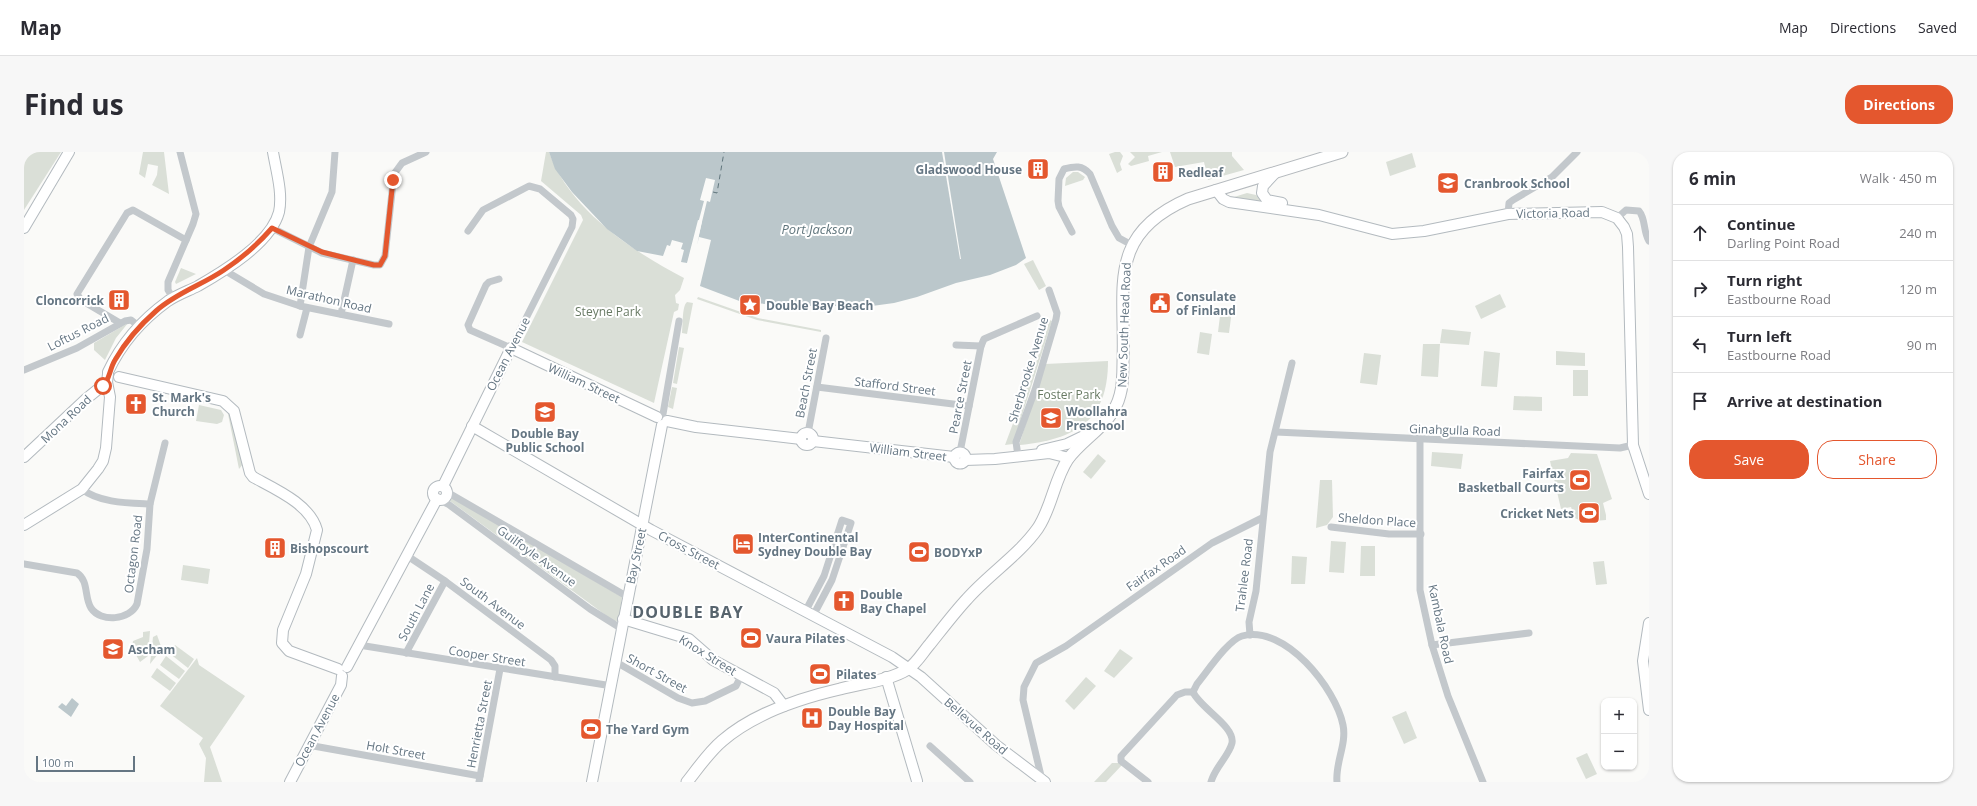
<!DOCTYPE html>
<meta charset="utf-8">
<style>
:root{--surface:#fff;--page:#f7f7f7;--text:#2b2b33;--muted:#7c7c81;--line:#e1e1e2;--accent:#e4572e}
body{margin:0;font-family:"Open Sans",sans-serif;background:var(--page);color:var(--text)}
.controls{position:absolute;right:12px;bottom:12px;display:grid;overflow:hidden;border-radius:8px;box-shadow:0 1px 3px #0004}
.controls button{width:36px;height:36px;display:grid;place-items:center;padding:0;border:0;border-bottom:1px solid var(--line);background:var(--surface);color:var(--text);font:20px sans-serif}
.scale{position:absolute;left:12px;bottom:10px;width:99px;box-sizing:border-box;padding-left:4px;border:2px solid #657683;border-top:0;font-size:11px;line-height:14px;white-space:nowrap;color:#657683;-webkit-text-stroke:3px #fff;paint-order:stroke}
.stop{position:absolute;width:12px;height:12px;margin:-9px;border:3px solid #e4572e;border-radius:50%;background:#fff}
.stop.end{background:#e4572e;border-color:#fff;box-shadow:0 1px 4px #0008}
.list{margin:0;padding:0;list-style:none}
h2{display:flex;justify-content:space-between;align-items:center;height:52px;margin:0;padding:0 16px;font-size:17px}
h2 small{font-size:13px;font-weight:400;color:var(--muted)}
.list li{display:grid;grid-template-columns:26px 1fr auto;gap:12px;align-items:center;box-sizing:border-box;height:56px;padding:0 16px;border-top:1px solid var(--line)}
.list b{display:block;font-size:15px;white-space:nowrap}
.list p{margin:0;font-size:13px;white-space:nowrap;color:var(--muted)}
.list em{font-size:13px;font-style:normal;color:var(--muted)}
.actions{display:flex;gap:8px;padding:12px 16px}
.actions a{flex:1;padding:9px 0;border:1px solid var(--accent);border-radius:16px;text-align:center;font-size:14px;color:var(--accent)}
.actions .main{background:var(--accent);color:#fff}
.icon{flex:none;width:22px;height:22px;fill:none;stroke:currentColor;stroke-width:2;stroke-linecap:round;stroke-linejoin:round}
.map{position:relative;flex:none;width:1625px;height:630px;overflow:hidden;border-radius:16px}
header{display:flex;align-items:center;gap:24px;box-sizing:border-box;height:56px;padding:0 20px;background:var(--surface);border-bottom:1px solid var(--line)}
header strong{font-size:19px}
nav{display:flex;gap:22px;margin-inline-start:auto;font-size:14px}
.intro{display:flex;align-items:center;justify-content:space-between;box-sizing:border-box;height:96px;padding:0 24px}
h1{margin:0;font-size:28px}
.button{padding:10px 18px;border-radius:16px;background:var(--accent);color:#fff;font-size:14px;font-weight:700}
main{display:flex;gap:24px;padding:0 24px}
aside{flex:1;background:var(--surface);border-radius:16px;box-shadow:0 1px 3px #0004}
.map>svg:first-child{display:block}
.green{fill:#dadfd7}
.water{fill:#bbc7cb}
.pier{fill:#fafaf8}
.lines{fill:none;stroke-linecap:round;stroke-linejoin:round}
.ferry{stroke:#60757c;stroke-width:1;stroke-dasharray:5 4;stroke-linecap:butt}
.secondary-casing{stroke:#b3babf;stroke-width:12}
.primary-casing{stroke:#b5babe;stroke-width:13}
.street{stroke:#c3c8cc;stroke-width:7}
.secondary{stroke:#fff;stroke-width:10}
.primary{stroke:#fff;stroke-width:11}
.route{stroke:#e4572e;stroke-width:5}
.labels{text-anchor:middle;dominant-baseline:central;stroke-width:4;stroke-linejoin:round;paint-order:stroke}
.poi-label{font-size:12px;font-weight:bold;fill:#657683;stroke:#fff;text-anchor:start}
.street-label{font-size:12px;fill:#657683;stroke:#fff}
.park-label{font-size:12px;fill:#687a64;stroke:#fff}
.water-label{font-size:13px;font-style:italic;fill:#60757c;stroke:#fff}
.district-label{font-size:16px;font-weight:bold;letter-spacing:1px;fill:#57646e;stroke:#fff}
</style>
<header>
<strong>Map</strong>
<nav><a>Map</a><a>Directions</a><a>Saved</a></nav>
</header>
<div class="intro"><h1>Find us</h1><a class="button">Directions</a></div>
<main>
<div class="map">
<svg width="1625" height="630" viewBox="0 0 1625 630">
<rect width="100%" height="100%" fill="#fafaf8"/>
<g class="green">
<path d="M0,0H37L0,58Z"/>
<path d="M119,0H140L145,42L128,33L133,23L134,14L124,12L121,26L115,22Z"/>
<path d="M522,0H525C545,57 608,99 660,126L656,138L651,143L652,151L655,152L654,158L650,160L630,251L498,190L559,68L557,63L517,29Z"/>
<path d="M1091,0H1096L1099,4L1096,12L1098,18L1093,21L1085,2Z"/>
<path d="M1106,0H1138L1124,4L1125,9L1107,14L1104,12L1111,5Z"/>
<path d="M1146,0H1208V4L1220,18L1184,28L1180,10L1151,15Z"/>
<path d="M1388,1L1392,15L1366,24L1362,10Z"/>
<path d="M1049,20H1054L1061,25L1059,28L1041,34L1042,26Z"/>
<path d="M1223,41L1232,43L1240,50L1210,45Z"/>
<path d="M1009,108L1022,134L1015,138L1000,112Z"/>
<path d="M157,116L172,122L152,132L151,130Z"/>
<path d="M1476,142L1482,155L1457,167L1451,154Z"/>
<path d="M674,145L734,166L797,178V180L733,168L673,147Z"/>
<path d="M663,150L669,151L663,182L658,181C659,172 658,154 663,150Z"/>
<path d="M1197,156L1208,158L1205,181L1194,180Z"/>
<path d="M1023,167L1028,169L989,292L981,293L1019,191Z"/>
<path d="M104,171L92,186L81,208L70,198V191Z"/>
<path d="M1418,177L1447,180L1445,193L1416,191Z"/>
<path d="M1176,180L1188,182L1185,203L1173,201Z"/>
<path d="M1399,192H1416L1414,225L1397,224Z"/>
<path d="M655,195L660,196L653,232L649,231Z"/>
<path d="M1460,199L1476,201L1473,235L1457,234Z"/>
<path d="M1532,199L1561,201V214L1532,213Z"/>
<path d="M1340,201L1357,203L1353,233L1336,231Z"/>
<path d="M1084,209C1084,269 1052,287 996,293V290L1021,212Z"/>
<rect x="1549" y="218" width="15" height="26"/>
<path d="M648,235L653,236L649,257L644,255Z"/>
<path d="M1490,244L1518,245V259L1489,258Z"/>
<path d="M175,253L197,258L200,263L198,270L193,272L172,269Z"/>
<path d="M204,256L212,273L219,312L215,317L203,257Z"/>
<path d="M1408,300L1439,302L1437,317L1407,314Z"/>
<path d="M1547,301L1573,302L1588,347L1579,351L1582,363V368L1559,370L1551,366L1547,355L1537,357L1526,309L1544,306Z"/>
<path d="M1074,302L1082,309L1067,327L1059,320Z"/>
<path d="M1296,328H1308L1309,365L1303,373L1292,376Z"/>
<path d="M428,346L598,445L595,468L591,470L426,349Z"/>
<path d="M1307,389L1322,390L1320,421L1305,420Z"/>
<path d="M1337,394H1351V424H1336Z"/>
<path d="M1268,404L1283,405L1281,432H1267Z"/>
<path d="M1580,409L1583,432L1572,433L1569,410Z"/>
<path d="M159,413L186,417L184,432L157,428Z"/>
<path d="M126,479L124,504L116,510L108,496L109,489L119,485V480Z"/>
<path d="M133,483L138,497L126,512L129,485Z"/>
<path d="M151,493L170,507L164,516L145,501Z"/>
<path d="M1096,497L1109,506L1090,526L1080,519Z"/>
<path d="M142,504L161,519L155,527L136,513Z"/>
<path d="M173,506L175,513L221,544L186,595L198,630H180L182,606L175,592L179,586L136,554Z"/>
<path d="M133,516L152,531L146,539L127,525Z"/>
<path d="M1062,525L1072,534L1050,558L1041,549Z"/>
<path d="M1382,559L1393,586L1380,592L1368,565Z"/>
<path d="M1563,601L1573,622L1562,627L1552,606Z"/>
<path d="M1088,611H1095L1098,613L1082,630H1070Z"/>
</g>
<g class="water">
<path d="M525,0H973L969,7L1002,106L992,113L966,123L932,131L893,145L870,151L848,154H765L718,150L676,134L687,88L675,85L673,93L678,69L674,68L663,111L657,110L660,98L657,97L659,91L648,88L646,94L643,93L639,104L613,99L583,77L548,40L531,17Z"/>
<path d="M48,546L55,552L47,565L34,555L38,551L42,554Z"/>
</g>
<g class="pier">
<path d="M918,0H920L937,107H936Z"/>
<path d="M682,26L691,28L686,50L683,49L672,95L671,92L676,70L665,111L663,113L680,49L676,48Z"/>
</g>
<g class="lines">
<path class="ferry" d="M689,40L693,41L700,0"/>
<g class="secondary-casing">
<g id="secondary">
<path d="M1252,20L1239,34L1238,41L1243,48L1258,51"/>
<path d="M1192,38L1199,47L1205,50L1295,63L1368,82L1400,79L1484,62L1578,60L1593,66L1600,75L1603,82L1604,95L1609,293L1625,342"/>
<path d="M0,76L45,0"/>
<path d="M84,220C97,192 119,167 144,149C153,143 164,139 174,134C200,119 247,91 255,60C259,41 252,18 249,0"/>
<path d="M95,225L199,249L210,259L226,321L229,325C251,337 286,352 293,378L282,422L259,478L258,491L265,499L314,517"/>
<path d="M643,269L672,275L777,287"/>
<path d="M448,274L627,378L868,505L897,525L972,593L1021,630"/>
<circle cx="783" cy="287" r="6"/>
<path d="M789,289L930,305"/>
<path d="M1018,298L1043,292L1068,280"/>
<circle cx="936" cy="306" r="5.5"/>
<path d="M0,305L62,247L83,230"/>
<path d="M941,308L971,307L1025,301L1045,306"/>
<circle cx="416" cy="341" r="7"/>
<path d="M419,334L487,196L633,265"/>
<path d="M0,373L58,337L74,317L79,309L82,296L86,245L83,230L84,222"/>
<path d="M599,467L665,487L689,508L750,541L760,554"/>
<path d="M1625,471L1619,509L1625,558"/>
<path d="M323,515L413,347"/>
<path d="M862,525L893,629"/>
<path d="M266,630L317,533L318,524"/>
<path d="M568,630L638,273"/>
</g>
</g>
<g class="primary-casing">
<path id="primary" d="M663,630C674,616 685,600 698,589C729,562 777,546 816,537C837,531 865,529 884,517C893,511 899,500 906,492C918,477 930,461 943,447C965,422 995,403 1014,376C1028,355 1030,328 1044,307C1060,285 1089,272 1096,243C1099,233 1099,221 1099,210C1102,137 1081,83 1164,47L1318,0"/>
</g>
<g class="street">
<path d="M1484,62L1485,51L1489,48L1528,25L1553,0"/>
<path d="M1593,66L1602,58L1615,59C1622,67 1619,80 1625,89"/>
<path d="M248,76L298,101L350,113H356L361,104L370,22L378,11L402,0"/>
<path d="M444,79L459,58L505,34L516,37L547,63L549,67L548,75L487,196L446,178L444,173L462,133L465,130L475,127"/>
<path d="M1048,80L1035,55L1034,49L1035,27L1040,17C1051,14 1058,13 1066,22L1088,74L1095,86L1108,93"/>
<path d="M200,118L240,142L276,154L365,172"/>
<path d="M149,146L144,138V130L169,72L172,62L156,0"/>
<path d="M276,154L285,95L308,40L311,0"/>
<path d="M317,162L329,108"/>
<path d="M96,171L57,148L53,142L103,61L109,58L162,88"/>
<path d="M276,183L283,156"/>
<path d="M932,193L957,194L960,187L1013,164"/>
<path d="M0,218L53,196L101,169L107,168L116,175"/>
<path d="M793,235L945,254"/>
<path d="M639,262L655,169"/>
<path d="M1252,280L1596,296L1609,293"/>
<path d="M784,281L802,186"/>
<path d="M1396,288V438L1408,493L1424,544L1459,630"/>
<path d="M936,300L957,194"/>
<path d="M994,304L992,290L1011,238L1032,167L1033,161L1025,138"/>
<path d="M58,337C75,351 105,351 126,352L141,291"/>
<path d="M423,340L604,445"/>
<path d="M416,348L424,352L566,457L598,477"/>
<path d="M1307,375L1365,382H1397"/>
<path d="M382,403L421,429L527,508L531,514V525"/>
<path d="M0,412L53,421C65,429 60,445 67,456C77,471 106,468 113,452L123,397L126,352"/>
<path d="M781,460L800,424L818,368L827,371L808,428L789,464"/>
<path d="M1226,483L1225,470L1232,439L1246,300L1268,211"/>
<path d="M335,493L588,534"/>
<path d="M1408,493L1505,481"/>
<path d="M382,501L421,429"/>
<path d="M592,510L654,546L668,551L681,549L712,534L717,524"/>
<path d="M1169,540L1173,532C1183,520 1204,488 1218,484C1261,472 1312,537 1319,573C1323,592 1311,611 1313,630"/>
<path d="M1169,540C1176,556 1211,574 1208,591C1205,604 1191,615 1187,630"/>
<path d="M284,593L456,624"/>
<path d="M906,594L946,630"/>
<path d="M1018,628L999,548L1000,535L1012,511L1042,494L1188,391L1238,366"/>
<path d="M455,630L476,517"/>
<path d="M1124,630L1097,609V604L1153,543L1161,540H1169"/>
</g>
<use href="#secondary" class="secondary"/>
<use href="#primary" class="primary"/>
</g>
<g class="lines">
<path class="route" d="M79,234C85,229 86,216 91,208C102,189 116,173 132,159C152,141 178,133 200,118C218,106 234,92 248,76L298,100L350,113H356L361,104L369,28"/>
</g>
<defs>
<g id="building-square" transform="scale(1.15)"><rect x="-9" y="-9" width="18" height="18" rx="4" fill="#e4572e" stroke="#fff"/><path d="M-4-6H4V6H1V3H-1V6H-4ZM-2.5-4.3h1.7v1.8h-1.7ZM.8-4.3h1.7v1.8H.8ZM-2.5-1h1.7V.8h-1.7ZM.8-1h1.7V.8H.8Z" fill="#fff"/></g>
<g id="school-square" transform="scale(1.15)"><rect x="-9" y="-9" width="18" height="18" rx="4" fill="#e4572e" stroke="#fff"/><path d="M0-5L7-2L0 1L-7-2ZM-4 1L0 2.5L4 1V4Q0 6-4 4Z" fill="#fff"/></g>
<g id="civic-square" transform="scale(1.15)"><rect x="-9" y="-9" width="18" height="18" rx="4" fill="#e4572e" stroke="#fff"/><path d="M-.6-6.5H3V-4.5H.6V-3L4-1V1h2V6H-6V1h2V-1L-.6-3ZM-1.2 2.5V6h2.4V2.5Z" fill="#fff"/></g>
<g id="sight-square" transform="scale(1.15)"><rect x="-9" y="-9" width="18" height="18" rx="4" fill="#e4572e" stroke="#fff"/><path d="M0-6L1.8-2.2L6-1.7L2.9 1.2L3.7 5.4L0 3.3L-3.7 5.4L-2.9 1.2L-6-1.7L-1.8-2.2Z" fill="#fff"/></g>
<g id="church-square" transform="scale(1.15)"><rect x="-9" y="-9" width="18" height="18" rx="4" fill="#e4572e" stroke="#fff"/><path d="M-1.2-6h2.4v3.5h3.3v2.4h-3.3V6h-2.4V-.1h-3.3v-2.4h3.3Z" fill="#fff"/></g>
<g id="stadium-square" transform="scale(1.15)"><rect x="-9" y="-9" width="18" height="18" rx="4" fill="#e4572e" stroke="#fff"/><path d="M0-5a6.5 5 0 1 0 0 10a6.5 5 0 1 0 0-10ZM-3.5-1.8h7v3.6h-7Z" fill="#fff"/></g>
<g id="hotel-square" transform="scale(1.15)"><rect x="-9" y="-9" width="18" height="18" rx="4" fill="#e4572e" stroke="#fff"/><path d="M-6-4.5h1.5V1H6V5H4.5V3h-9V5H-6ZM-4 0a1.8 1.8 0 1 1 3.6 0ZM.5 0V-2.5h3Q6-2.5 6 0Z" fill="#fff"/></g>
<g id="hospital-square" transform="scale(1.15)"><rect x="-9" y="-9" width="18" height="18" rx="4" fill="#e4572e" stroke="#fff"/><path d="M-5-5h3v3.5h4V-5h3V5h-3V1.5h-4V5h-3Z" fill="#fff"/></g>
</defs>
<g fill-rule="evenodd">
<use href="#building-square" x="1014" y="17"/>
<use href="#building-square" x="1139" y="20"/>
<use href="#school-square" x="1424" y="31"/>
<use href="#building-square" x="95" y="148"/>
<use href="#civic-square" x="1136" y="151"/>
<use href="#sight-square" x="726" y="153"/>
<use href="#church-square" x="112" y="252"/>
<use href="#school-square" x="521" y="260"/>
<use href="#school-square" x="1027" y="266"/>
<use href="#stadium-square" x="1556" y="328"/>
<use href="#stadium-square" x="1565" y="361"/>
<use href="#hotel-square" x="719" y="392"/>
<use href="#building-square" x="251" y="396"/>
<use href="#stadium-square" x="895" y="400"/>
<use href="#church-square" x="820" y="449"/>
<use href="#stadium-square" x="727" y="486"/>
<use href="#school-square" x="89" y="497"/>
<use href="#stadium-square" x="796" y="522"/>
<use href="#hospital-square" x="788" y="566"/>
<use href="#stadium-square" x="567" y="577"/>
</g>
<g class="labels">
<g class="poi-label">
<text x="998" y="17" text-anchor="end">Gladswood House</text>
<text x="1154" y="20">Redleaf</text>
<text x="1440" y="31">Cranbrook School</text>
<text x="1152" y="144">Consulate<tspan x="1152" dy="14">of Finland</tspan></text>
<text x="80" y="148" text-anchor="end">Cloncorrick</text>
<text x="742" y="153">Double Bay Beach</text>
<text x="128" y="245">St. Mark's<tspan x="128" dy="14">Church</tspan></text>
<text x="1042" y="259">Woollahra<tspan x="1042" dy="14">Preschool</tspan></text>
<text x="521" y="281" text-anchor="middle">Double Bay<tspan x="521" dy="14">Public School</tspan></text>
<text x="1540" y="321" text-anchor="end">Fairfax<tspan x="1540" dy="14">Basketball Courts</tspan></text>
<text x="1550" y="361" text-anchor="end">Cricket Nets</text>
<text x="734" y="385">InterContinental<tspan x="734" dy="14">Sydney Double Bay</tspan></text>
<text x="266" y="396">Bishopscourt</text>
<text x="910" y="400">BODYxP</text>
<text x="836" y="442">Double<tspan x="836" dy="14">Bay Chapel</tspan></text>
<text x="742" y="486">Vaura Pilates</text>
<text x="104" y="497">Ascham</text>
<text x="812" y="522">Pilates</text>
<text x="804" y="559">Double Bay<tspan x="804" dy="14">Day Hospital</tspan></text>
<text x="582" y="577">The Yard Gym</text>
</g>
<g class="street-label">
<text transform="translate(1529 61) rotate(-1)">Victoria Road</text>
<text transform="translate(305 147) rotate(13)">Marathon Road</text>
<text transform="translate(1100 173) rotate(-88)">New South Head Road</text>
<text transform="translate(54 180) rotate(-27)">Loftus Road</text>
<text transform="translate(484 202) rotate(-63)">Ocean Avenue</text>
<text transform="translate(1004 218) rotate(-73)">Sherbrooke Avenue</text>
<text transform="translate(560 231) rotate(25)">William Street</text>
<text transform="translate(782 231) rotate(-79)">Beach Street</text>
<text transform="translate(871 234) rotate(7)">Stafford Street</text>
<text transform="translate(936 245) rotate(-79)">Pearce Street</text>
<text transform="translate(42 267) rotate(-43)">Mona Road</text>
<text transform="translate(1431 278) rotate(2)">Ginahgulla Road</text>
<text transform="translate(884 300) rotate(7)">William Street</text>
<text transform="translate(1353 368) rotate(4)">Sheldon Place</text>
<text transform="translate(665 398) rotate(28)">Cross Street</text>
<text transform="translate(109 402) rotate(-83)">Octagon Road</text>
<text transform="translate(513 404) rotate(36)">Guilfoyle Avenue</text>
<text transform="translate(612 404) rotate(-78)">Bay Street</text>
<text transform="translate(1132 416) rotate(-35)">Fairfax Road</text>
<text transform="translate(1220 423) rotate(-83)">Trahlee Road</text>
<text transform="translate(469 451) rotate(37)">South Avenue</text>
<text transform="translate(392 460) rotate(-62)">South Lane</text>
<text transform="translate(1417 472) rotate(78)">Kambala Road</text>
<text transform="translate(684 503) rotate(32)">Knox Street</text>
<text transform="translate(463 504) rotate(9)">Cooper Street</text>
<text transform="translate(633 521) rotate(29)">Short Street</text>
<text transform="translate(455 572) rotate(-79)">Henrietta Street</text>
<text transform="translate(952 574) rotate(41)">Bellevue Road</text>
<text transform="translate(293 578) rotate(-62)">Ocean Avenue</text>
<text transform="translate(372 598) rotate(10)">Holt Street</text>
</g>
<g class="park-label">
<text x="584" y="159">Steyne Park</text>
<text x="1045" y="242">Foster Park</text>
</g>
<g class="water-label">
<text x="793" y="77">Port Jackson</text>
</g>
<g class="district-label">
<text x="664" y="460">DOUBLE BAY</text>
</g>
</g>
</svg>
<div class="controls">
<button>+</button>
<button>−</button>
</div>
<div class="scale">100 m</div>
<div class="stop" style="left:79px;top:234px"></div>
<div class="stop end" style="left:369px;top:28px"></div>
</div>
<aside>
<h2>6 min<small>Walk · 450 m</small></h2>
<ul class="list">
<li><svg class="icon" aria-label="ahead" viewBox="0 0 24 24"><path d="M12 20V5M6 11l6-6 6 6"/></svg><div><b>Continue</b><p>Darling Point Road</p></div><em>240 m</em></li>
<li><svg class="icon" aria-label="right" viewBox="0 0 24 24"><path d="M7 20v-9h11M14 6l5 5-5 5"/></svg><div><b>Turn right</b><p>Eastbourne Road</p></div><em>120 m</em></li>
<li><svg class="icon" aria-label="left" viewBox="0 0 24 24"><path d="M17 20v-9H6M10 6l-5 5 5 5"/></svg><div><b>Turn left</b><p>Eastbourne Road</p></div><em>90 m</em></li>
<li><svg class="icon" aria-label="arrive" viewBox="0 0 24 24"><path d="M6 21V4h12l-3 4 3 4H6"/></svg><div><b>Arrive at destination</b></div></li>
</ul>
<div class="actions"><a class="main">Save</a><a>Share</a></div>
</aside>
</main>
